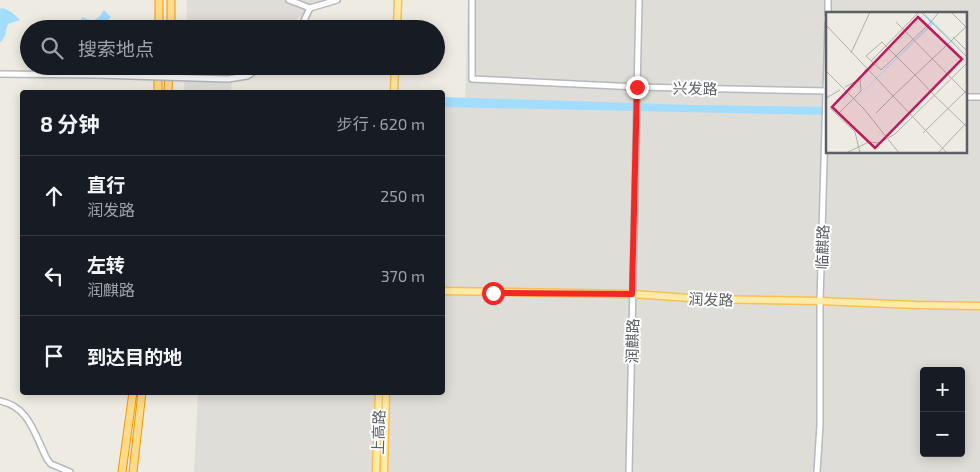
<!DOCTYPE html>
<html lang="zh">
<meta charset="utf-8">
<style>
:root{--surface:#171b24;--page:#242831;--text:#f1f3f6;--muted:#9ea1a6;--line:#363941}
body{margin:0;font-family:"Exo 2","Noto Sans SC",sans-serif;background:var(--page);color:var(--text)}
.controls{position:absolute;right:15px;bottom:15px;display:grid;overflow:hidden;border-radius:5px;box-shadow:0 2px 12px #0003}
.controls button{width:45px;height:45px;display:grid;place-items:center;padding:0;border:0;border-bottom:1px solid var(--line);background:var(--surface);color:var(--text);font:25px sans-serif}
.stop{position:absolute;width:15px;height:15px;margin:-11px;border:4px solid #f32724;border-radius:50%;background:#fff}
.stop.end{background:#f32724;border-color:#fff;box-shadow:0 1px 5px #0008}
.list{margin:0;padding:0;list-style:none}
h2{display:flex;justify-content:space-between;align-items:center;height:65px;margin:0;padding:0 20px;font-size:21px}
h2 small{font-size:16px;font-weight:400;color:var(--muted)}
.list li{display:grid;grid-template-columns:32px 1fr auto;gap:15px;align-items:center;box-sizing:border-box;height:80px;padding:0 20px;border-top:1px solid var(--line)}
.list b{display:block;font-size:19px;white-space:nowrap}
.list p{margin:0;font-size:16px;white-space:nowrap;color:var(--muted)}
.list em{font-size:16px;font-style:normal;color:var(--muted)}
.icon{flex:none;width:28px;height:28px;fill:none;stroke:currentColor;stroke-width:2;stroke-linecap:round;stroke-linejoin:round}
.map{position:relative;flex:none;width:980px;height:472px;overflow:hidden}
.search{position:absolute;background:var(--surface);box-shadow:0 2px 12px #0003;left:20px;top:20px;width:425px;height:55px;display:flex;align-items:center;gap:12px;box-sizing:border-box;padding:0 18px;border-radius:28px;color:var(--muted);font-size:19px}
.panel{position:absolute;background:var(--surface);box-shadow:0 2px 12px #0003;left:20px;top:90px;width:425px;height:305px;border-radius:5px}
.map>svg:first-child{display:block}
.industrial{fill:#dfddd7;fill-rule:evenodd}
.water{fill:#a2dcff}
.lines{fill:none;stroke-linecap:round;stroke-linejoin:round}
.minor-casing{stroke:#b5b9be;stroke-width:8}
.major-casing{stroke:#f9c051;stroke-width:9}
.highway-casing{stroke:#f19700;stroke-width:9}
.minor{stroke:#fff;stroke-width:5}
.major{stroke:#ffeba7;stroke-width:6}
.highway{stroke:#ffda89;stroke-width:7}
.minor-bridge-casing{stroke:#b5b9be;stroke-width:8;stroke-linecap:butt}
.minor-bridge{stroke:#fff;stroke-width:5}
.route{stroke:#f32724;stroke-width:6}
.labels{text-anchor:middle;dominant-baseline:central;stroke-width:4;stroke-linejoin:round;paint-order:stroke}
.street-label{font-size:15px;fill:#5b5f64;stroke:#fff}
.inset-road{fill:none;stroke:#afafac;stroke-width:1}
.view{fill:#c2185b;fill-opacity:0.15;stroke:#c2185b;stroke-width:2.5}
.inset-edge{fill:none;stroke:#5b5f64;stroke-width:2.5}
</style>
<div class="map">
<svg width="980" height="472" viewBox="0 0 980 472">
<rect width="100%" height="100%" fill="#eeebe2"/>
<g class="industrial">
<path d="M187,0H337L310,8L295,21L280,29H186Z"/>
<path d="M468,0H980V472H194L198,393L442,392L443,100L465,99ZM828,14H966V152H828ZM924,371H961V453H924Z"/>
<path d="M185,66H233L231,92H184Z"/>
</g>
<g class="water">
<path d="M1,8C9,9 15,15 20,20L8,24C5,32 7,34 1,42H0V10Z"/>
<path d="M104,10L111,17L99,29H77L82,17L93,21L100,16Z"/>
<path d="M443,97L691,105L827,107L828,115L443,107Z"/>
</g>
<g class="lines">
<g class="minor-casing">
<g id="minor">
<path d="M289,0L310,8L337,0"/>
<path d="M472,0V79L637,87L827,91"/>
<path d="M828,14V0"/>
<path d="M300,29L310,8"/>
<path d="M0,74L98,75"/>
<path d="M228,79L247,76L264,66"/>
<path d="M966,97H980"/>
<path d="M0,401C30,407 35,436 47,459L51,464L70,472"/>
<path d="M629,472L639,0"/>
<path d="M817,472L820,425V301L828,23"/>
</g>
</g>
<g class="major-casing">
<g id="major">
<path d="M397,29L398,0"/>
<path d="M394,92L395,66"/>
<path d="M442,291L632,294L704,299L820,301L916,305L980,306"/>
<path d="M376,472L379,392"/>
<path d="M384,472L386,392"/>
</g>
</g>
<g class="highway-casing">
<g id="highway">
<path d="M159,0V29"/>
<path d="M171,29V0"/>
<path d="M158,92V66"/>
<path d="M168,92L169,66"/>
<path d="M122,472L133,392"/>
<path d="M133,472L142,392"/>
</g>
</g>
<use href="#minor" class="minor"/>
<use href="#major" class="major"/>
<use href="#highway" class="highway"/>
<g class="minor-bridge-casing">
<path id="minor-bridge" d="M98,75L228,79"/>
</g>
<use href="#minor-bridge" class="minor-bridge"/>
</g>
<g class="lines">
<path class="route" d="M493,293L632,294L637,87"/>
</g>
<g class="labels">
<g class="street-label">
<text transform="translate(695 88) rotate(1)">兴发路</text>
<text transform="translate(822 247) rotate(-88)">临麒路</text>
<text transform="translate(711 299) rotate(2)">润发路</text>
<text transform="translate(632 341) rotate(-89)">润麒路</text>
<text transform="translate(378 432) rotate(-88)">上高路</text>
</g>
</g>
<g transform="translate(826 12)">
<rect width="141" height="141" fill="#eeebe2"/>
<path d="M97,0L141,43L107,12L19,97L105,12Z" fill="#a2dcff"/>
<path class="inset-road" d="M95,0L142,46M113,0L105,10L70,44L55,58L40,44L56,30L89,63L108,83L142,116M125,0L142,17M70,10L142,83M0,13L121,141M127,25L142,40M25,41L44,0M45,49L93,0M0,59L38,97L73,141M19,75L34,67L40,57M66,85L142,13M0,86L14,78M4,96L29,120L34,141M50,101L66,85M12,102L35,79L34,67M97,121L142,77M69,122L142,50M20,141L43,130L53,131L69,122M112,141L142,109"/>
<path class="view" d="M92,5L136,47L49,136L6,95Z"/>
<rect width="141" height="141" class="inset-edge"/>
</g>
</svg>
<div class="controls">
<button>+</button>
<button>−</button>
</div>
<div class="stop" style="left:493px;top:293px"></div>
<div class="stop end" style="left:637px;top:87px"></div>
<div class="search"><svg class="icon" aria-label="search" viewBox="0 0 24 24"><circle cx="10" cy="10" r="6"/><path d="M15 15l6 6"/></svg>搜索地点</div>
<section class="panel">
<h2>8 分钟<small>步行 · 620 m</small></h2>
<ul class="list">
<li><svg class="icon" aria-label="ahead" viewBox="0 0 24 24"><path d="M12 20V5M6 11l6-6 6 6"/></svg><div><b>直行</b><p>润发路</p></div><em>250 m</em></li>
<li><svg class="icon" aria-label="left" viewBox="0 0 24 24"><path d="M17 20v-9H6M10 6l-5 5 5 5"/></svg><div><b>左转</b><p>润麒路</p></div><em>370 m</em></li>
<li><svg class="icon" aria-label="arrive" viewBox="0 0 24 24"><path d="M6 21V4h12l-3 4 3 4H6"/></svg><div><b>到达目的地</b></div></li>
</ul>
</section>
</div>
